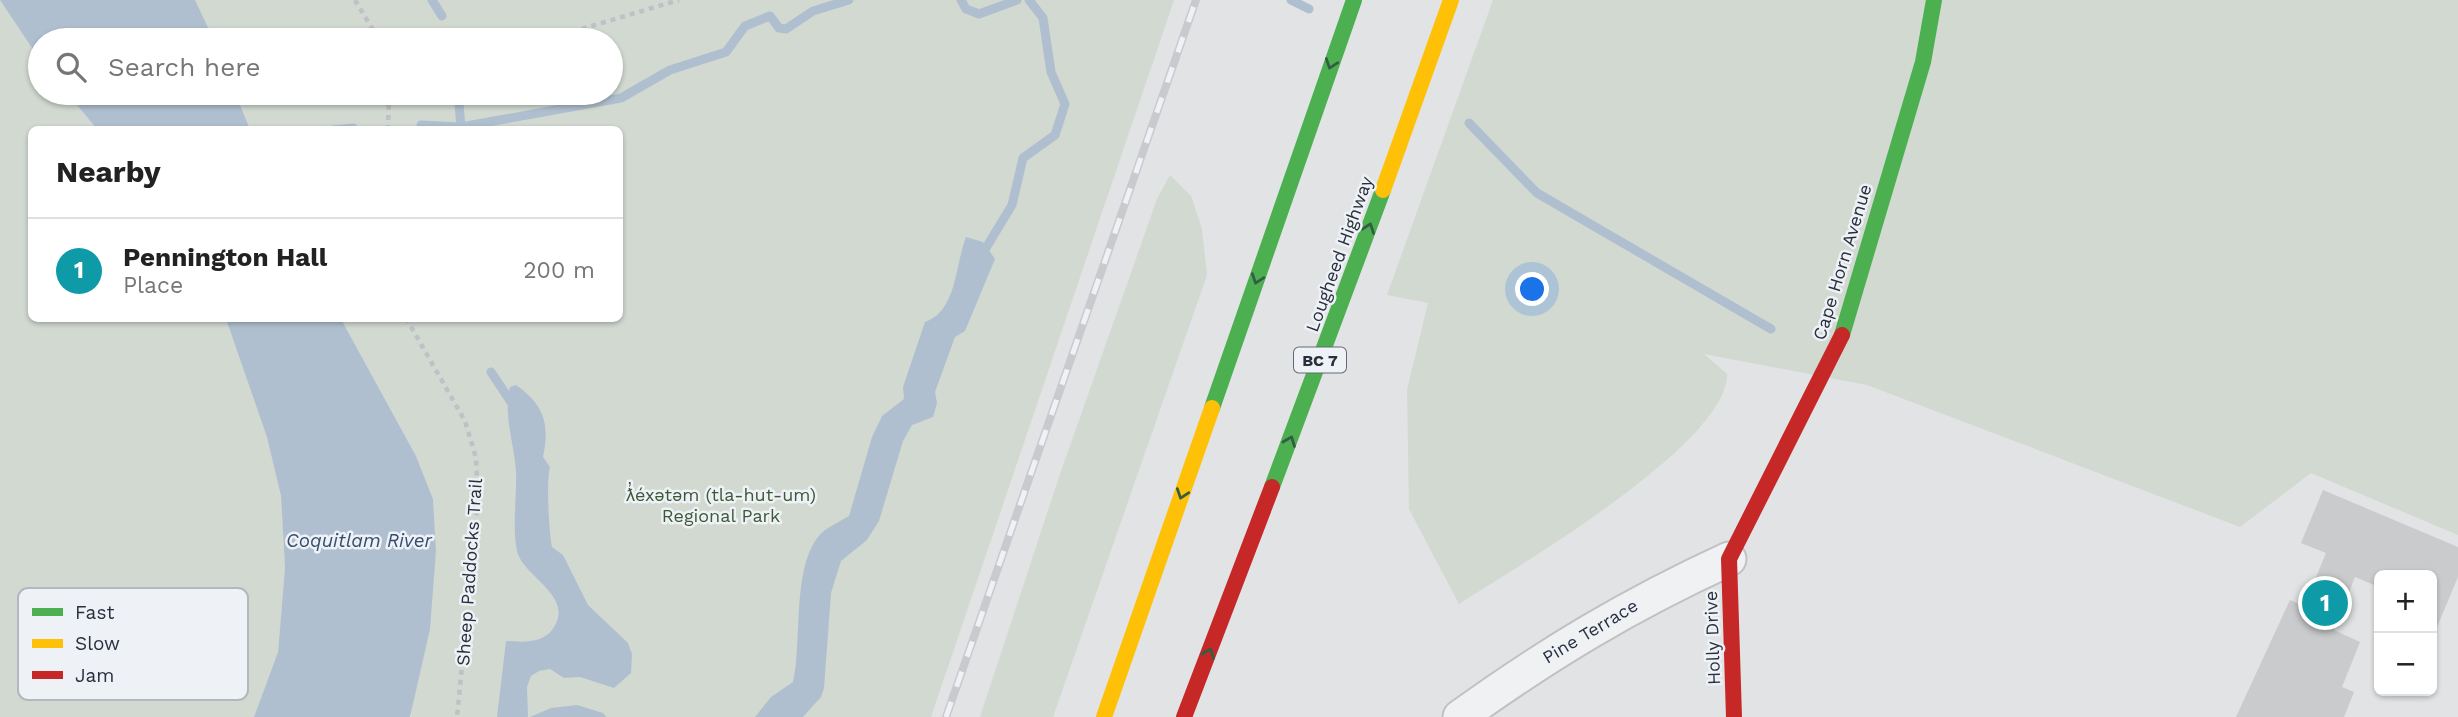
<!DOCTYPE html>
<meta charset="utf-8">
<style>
:root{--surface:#fff;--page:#f2f2f2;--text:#222;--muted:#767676;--line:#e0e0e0;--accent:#111827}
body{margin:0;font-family:"Work Sans",sans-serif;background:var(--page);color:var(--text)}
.controls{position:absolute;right:21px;bottom:21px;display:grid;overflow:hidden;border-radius:10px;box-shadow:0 2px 5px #0004}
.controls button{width:63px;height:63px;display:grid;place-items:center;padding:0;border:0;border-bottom:2px solid var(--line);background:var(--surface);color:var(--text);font:35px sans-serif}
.you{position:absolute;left:1533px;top:290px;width:24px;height:24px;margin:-18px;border:5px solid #fff;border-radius:50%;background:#1a73e8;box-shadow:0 0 0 10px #1a73e833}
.badge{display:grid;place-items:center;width:46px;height:46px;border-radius:50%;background:var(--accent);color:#fff;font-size:23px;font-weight:700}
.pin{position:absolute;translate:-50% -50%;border:4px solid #fff;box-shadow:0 2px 7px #0006}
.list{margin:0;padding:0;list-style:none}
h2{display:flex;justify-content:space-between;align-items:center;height:91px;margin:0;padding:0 28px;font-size:30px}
h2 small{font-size:23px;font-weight:400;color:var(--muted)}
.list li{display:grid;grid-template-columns:46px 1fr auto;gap:21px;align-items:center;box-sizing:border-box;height:105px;padding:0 28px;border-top:2px solid var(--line)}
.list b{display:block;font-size:26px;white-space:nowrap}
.list p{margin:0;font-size:23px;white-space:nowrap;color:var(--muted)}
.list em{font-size:23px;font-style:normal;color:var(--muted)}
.icon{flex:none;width:38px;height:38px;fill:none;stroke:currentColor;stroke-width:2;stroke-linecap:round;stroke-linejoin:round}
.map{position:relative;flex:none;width:2458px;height:717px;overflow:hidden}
.search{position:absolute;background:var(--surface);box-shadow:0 2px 5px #0004;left:28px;top:28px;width:595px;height:77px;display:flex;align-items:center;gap:18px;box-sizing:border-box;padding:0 24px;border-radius:38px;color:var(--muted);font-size:26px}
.panel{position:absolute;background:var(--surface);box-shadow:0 2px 5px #0004;left:28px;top:126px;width:595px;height:196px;border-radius:10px}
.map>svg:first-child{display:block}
.green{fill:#d1d9d1}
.water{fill:#b0bfcf}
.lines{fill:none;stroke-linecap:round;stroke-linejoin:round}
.stream{stroke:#b0bfcf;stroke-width:9}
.building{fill:#c9cbcd}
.street-casing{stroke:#bfc1c3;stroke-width:37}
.path{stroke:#bfc1c6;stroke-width:4.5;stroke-dasharray:5 5;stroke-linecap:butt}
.street{stroke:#f0f1f2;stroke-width:33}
.fast{stroke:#4caf50;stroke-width:16}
.slow{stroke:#ffc107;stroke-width:16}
.jam{stroke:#c62828;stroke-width:16}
.rail-casing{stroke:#c9cacd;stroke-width:8}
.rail{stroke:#eef1f5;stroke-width:5;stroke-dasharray:16;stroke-linecap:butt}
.oneway{stroke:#355c44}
.labels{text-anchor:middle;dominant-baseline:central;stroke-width:5;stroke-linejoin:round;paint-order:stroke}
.shield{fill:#eef1f5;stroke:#636a75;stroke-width:2}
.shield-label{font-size:16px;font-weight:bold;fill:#28303e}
.street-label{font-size:18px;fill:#28303e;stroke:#eef1f5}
.park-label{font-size:18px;fill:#3c5936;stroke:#eef1f5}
.water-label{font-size:19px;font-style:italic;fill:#344d6f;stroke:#eef1f5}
.key{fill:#eef1f5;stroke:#b3b7be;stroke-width:2}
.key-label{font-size:19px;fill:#28303e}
</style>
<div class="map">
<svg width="2458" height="717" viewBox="0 0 2458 717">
<rect width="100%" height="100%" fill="#e1e3e5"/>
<g class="green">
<path d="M0,0L40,60V93H67L97,129L32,130V318L226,319L268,437L281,496L285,568L278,652L254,717H0Z"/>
<path d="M195,0H1174L931,717H411L417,658L436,554L433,499L416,456L341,319L620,318V130L250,129L235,93H611V40H214Z"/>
<path d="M1493,0H2458V535L2311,473L2240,527L1867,385L1704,354L1727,374C1728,444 1516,567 1459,604L1409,509L1407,390L1428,303L1387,295Z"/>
<path d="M1170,175L1191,196L1202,229L1207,275L1053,717H980L1059,477L1157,199Z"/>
</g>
<g class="water">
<path d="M0,0H195L214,40H40V60Z"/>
<path d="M67,93H235L250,129H97Z"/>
<path d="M966,237L983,242L995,259L965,331L955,337L935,392L937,403L933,417L912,425L903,441L879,521L867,540L841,561L831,593L824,688L821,697L803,717H755L771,697L793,682C803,644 790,557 825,530C832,525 841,521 849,516L872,437L882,416L904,399L903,387L925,322C957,311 955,265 966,237Z"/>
<path d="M226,319H341L416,456L433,499L436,551L430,629L410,717H254L278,652L285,568L281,496L267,437Z"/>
<path d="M516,385C544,405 550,423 543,457L550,467C546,482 549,531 552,547L563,555L588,605L628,643L632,654L631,673L614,688L580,677L564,678L550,669L539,671L531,676L527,687L528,717H497L506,641C523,642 544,644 554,627C574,595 523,577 517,551C512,526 517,497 516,471C514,442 503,415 510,387Z"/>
<path d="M577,705L603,713L606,717H530L551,708Z"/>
</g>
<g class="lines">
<g class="stream">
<path d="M432,0L442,16"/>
<path d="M961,0L966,9L979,14L1017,0"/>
<path d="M1291,0L1309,9"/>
<path d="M458,93L461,127"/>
<path d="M1469,123L1537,193L1771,329"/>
<path d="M421,125L461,127L621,98L670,70L726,52L745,26L770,16L779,28L786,29L813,11L849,0"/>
<path d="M333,130L353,128"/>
<path d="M981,256L1012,205L1023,158L1055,135L1065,104L1051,72L1043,18L1029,0"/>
<path d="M491,372L513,405"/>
</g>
</g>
<path class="building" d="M2323,490L2458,547V577L2432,639V575H2379V587L2355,577L2334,630L2360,642L2342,687L2354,692L2344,717H2236L2290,600L2304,606L2326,553L2301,543Z"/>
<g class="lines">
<g class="street-casing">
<path id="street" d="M1460,717C1549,653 1629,605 1729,559"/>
</g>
<g class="path">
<path d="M355,0L379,40"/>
<path d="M523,40L561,35L679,0"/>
<path d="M388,130L389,93"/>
<path d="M406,318L465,421L476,458L478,501L457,717"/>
</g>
<use href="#street" class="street"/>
<g class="fast">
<path d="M1842,335L1923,62L1934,0"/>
<path d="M1212,408L1354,0"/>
<path d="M1272,487L1383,190"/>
</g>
<g class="slow">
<path d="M1383,190L1451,0"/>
<path d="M1104,717L1212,408"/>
</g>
<g class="jam">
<path d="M1184,717L1272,487"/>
<path d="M1734,717L1729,559L1842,335"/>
</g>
<g class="rail-casing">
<path id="rail" d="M946,717L1196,0"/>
</g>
<use href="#rail" class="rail"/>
</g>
<defs><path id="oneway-chevron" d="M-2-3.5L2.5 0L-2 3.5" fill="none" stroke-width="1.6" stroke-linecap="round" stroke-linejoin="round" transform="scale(1.75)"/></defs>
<g class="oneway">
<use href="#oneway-chevron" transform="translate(1331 64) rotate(109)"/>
<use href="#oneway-chevron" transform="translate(1369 228) rotate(-70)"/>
<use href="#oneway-chevron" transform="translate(1257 279) rotate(109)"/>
<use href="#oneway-chevron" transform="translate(1290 441) rotate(-69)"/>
<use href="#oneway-chevron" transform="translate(1182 494) rotate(109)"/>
<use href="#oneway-chevron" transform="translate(1209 653) rotate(-69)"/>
</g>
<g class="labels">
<rect class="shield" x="1294" y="347.5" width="52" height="25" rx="5"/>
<g class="shield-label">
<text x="1320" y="360">BC 7</text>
</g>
<g class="street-label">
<text transform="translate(1339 254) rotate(-70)">Lougheed Highway</text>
<text transform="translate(1842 262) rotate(-73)">Cape Horn Avenue</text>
<text transform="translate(469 572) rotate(-86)">Sheep Paddocks Trail</text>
<text transform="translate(1590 631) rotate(-31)">Pine Terrace</text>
<text transform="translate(1712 638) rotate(-92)">Holly Drive</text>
</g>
<g class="park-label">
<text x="721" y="494">ƛ̓éxətəm (tla-hut-um)<tspan x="721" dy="21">Regional Park</tspan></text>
</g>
<g class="water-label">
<text x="359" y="540">Coquitlam River</text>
</g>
</g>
<rect x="18" y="588" width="230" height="112" rx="10" class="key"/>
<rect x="32" y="608" width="31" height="8" fill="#4caf50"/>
<rect x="32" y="639" width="31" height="9" fill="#ffc107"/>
<rect x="32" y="671" width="31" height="8" fill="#c62828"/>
<g class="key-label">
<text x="75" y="619">Fast</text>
<text x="75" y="650">Slow</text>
<text x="75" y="682">Jam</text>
</g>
</svg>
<div class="controls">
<button>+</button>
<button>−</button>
</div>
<div class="you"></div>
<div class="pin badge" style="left:2325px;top:603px;background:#0f9aa8">1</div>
<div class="search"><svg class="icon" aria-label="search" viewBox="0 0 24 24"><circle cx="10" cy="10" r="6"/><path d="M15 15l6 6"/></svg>Search here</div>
<section class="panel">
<h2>Nearby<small></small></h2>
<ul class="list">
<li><span class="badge" style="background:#0f9aa8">1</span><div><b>Pennington Hall</b><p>Place</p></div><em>200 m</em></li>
</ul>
</section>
</div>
